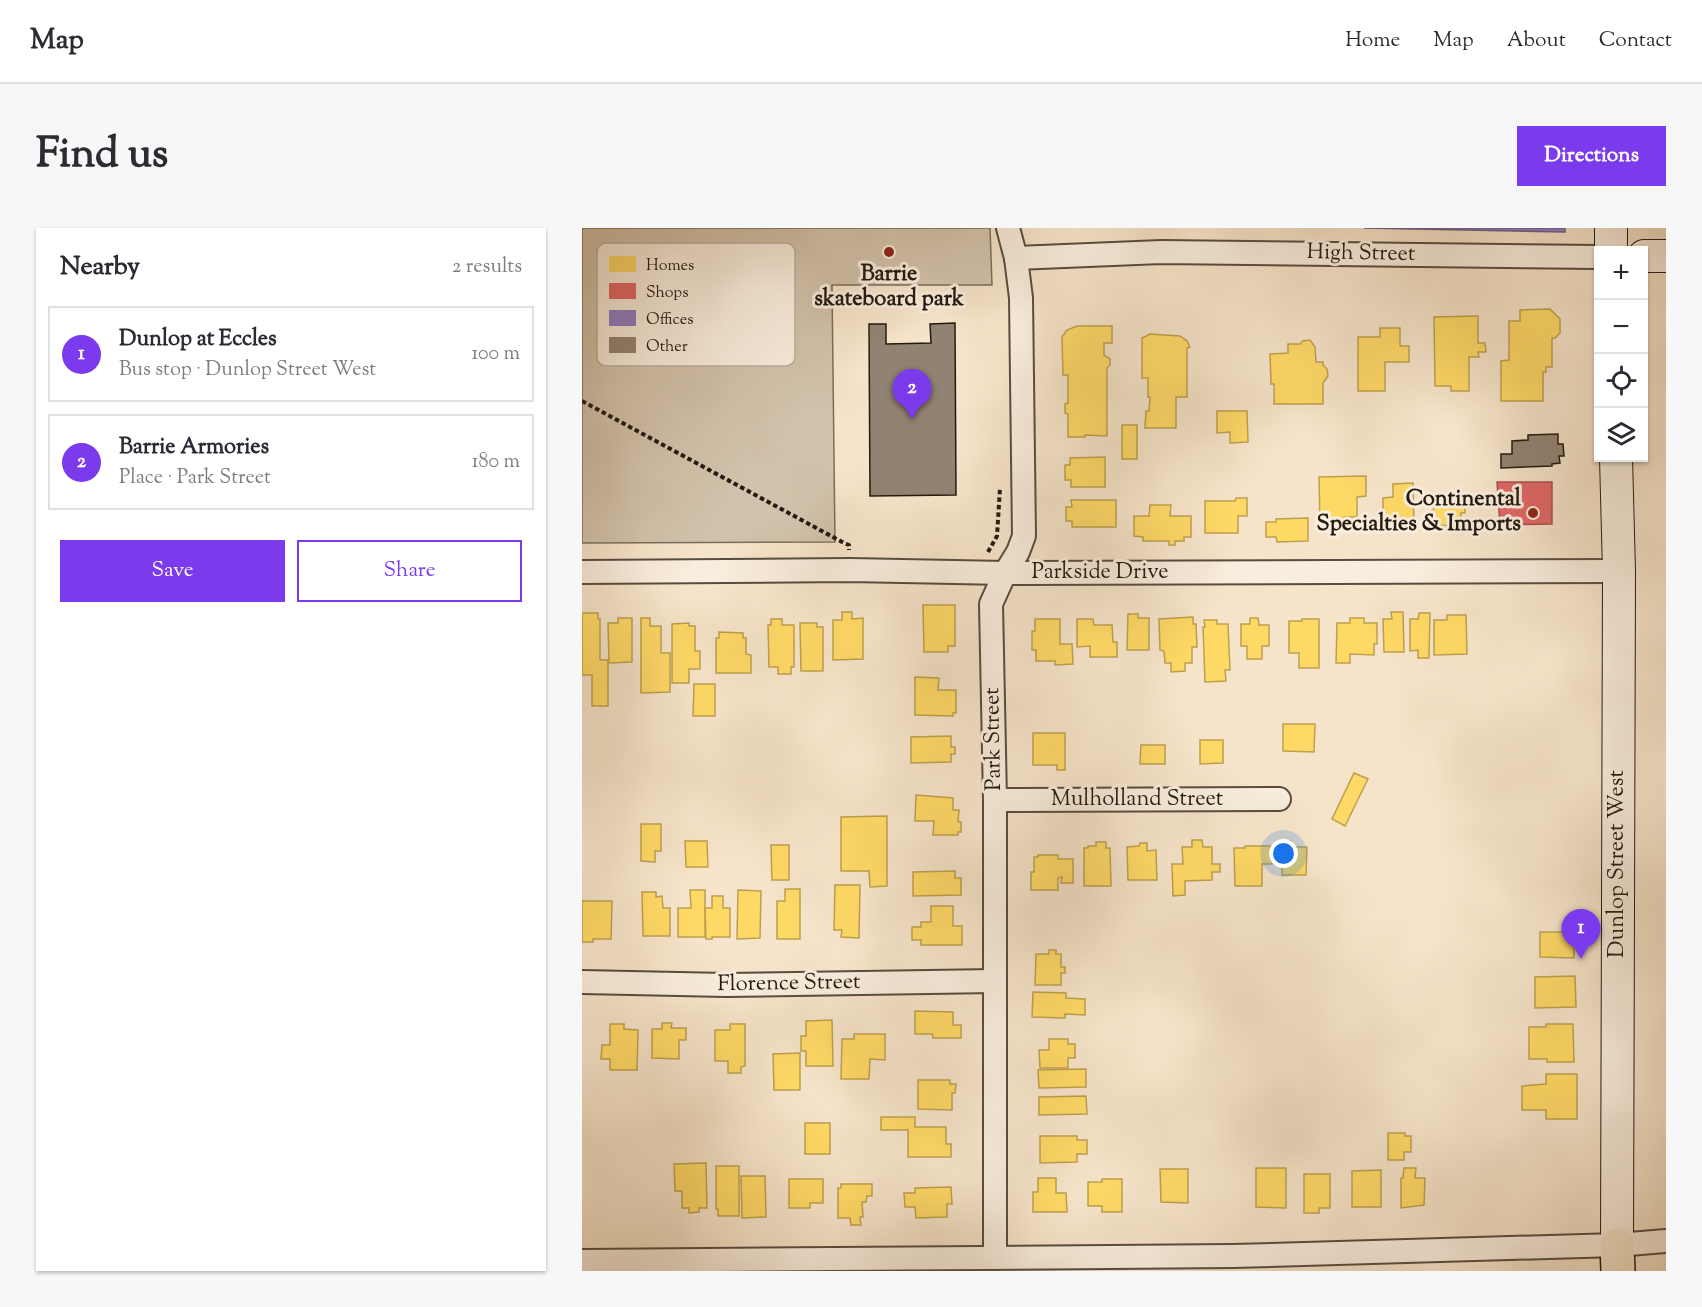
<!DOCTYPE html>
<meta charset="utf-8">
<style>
:root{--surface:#fff;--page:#f7f7f7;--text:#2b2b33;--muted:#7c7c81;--line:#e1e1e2;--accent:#7c3aed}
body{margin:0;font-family:"Sorts Mill Goudy",serif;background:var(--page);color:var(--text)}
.controls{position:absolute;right:18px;top:18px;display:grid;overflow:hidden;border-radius:0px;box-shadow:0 2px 4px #0004}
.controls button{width:54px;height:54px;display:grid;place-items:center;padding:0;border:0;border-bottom:2px solid var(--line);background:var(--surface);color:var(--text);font:30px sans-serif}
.you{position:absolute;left:702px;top:626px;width:21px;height:21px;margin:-15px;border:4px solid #fff;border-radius:50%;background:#1a73e8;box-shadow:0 0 0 9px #1a73e833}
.badge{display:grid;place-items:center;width:39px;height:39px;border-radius:50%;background:var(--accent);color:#fff;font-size:20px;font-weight:700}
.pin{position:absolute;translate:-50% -50px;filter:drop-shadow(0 2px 3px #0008)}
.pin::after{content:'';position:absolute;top:32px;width:21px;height:18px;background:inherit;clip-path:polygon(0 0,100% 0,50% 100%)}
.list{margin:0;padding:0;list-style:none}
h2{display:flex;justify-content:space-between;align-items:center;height:78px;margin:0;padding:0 24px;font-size:26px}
h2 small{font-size:20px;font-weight:400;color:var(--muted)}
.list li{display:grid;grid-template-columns:39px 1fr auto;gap:18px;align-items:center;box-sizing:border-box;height:96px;margin:0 12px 12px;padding:0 12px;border:2px solid var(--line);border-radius:0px}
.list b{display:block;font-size:22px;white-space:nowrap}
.list p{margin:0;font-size:20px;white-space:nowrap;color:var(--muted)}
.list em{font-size:20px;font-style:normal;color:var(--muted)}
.actions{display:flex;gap:12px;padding:18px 24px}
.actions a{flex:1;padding:14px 0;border:2px solid var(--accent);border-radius:0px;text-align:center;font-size:21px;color:var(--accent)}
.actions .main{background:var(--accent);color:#fff}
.icon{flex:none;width:33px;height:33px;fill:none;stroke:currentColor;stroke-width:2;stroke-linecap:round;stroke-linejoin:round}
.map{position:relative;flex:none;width:1084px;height:1043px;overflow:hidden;border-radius:0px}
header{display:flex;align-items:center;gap:36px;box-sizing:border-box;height:84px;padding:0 30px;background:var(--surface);border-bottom:2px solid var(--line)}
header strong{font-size:28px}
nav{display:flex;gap:33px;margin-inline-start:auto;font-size:21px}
.intro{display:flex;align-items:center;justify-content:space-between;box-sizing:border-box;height:144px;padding:0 36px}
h1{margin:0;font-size:42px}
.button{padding:15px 27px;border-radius:0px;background:var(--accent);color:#fff;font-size:21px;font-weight:700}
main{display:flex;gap:36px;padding:0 36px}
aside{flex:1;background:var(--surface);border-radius:0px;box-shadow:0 2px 4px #0004}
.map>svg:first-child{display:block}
.green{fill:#d2c2ab;stroke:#7a6e5e;stroke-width:1.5}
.homes{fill:#ffd966;stroke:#bda04d;stroke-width:1.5}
.shops{fill:#e06666;stroke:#a74f4d;stroke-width:1.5}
.offices{fill:#8e7cc3;stroke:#6e5f8e;stroke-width:1.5}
.building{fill:#918372;stroke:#231a12;stroke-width:1.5}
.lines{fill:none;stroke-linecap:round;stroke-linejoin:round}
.street-casing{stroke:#584c40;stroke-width:26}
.secondary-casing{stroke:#231a12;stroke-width:34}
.primary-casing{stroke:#231a12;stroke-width:36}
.path{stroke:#231a12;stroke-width:4;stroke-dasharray:4.5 3;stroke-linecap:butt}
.street{stroke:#f9eddd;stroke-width:22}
.secondary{stroke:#f9eddd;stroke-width:32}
.primary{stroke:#f6e4ca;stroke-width:33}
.poi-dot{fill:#8f2418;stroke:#f9eddd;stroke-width:2}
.labels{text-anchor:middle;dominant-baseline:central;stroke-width:6;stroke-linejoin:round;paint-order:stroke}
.street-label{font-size:22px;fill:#231a12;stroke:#f9eddd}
.poi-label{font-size:22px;font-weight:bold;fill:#231a12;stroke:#f9eddd}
.key{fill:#f9eddd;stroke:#b9aea0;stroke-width:1.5}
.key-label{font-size:16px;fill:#231a12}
</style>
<header>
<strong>Map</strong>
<nav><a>Home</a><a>Map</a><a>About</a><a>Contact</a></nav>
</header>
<div class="intro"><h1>Find us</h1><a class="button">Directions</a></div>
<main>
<aside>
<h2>Nearby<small>2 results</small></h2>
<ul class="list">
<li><span class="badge">1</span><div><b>Dunlop at Eccles</b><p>Bus stop · Dunlop Street West</p></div><em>100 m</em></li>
<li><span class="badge">2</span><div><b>Barrie Armories</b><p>Place · Park Street</p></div><em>180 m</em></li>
</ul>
<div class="actions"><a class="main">Save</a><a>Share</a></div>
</aside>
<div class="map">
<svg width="1084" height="1043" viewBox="0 0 1084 1043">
<rect width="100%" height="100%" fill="#f6e4ca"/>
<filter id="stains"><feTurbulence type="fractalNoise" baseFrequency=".00333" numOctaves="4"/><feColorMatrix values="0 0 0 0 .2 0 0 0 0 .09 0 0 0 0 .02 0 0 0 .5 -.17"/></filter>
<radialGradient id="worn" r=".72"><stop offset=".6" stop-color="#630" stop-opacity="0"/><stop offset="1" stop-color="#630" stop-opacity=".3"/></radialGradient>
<path class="green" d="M0,0H408L410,57H250L253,314L0,315Z"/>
<g class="homes">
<path d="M968,81L978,91V105L973,110H970V139H964V144H961V173H919V133L927,132V93H938V82Z"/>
<path d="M896,88V115H903L904,124H896L897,129H887V163H869V158H853L852,89Z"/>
<path d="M495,98H530V115H522V127L528,131V137L525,140V208L503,207V209H486V186L483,185V176L486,175V147H481L480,109L485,102Z"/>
<path d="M798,100H818V118H827V134H803V163H776V109H798Z"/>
<path d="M568,106L598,108L605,113L608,119L605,120V169H594V200H563L564,183H567L568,169H566V150H560V110Z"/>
<path d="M728,112L733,119L734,134H741V137L745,141L746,148L741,155V176H692V156H689L688,126L706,125V116H718L721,113Z"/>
<path d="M635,183H665L666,214L648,215V204L635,205Z"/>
<rect x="540" y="197" width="15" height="34"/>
<path d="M523,229V259H489V252H483V237H488V230Z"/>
<path d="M784,248V268L775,269V289H762L763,295L738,296L737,249Z"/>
<path d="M831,255L832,299H822V304H812V299H801V270L811,269V256Z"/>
<path d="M852,268L883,270V285H879L878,298L851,297Z"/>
<path d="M654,270H665V288H656V305H623V273H653Z"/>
<path d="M489,272H534V299H490V293H484V279H490Z"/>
<path d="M568,277H589L588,288H609V309H602V313H593V317H587V313H561V309L552,308V288H567Z"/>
<path d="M726,290V313L695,314L694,309H684V294H694V291Z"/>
<path d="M341,377H373V418H366V424H342Z"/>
<path d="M260,384H270V391L281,390V431L251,432V392H260Z"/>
<path d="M809,384H821L822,424H802L801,391H810Z"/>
<path d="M0,385H16V391H18V432H26V478H10V447H0Z"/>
<path d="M837,385H848L847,430H836V422L828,423V391H836Z"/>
<path d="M546,386H556V390H567V422H545Z"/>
<path d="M865,387H884L885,426L852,427V392H865Z"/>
<path d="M611,389V396H614L615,419H610V435H603V443L589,444V435H583L582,423L578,422L577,391Z"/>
<path d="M36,390H50V434L27,435L26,395H36Z"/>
<path d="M59,390H68V398H79V425H88V464L59,465Z"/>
<path d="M668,390H676L677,397H687V418H680V431H665V418H659V396H668Z"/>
<path d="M768,390H782V395H795V416H792V427L768,426V435H754L755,395H768Z"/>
<path d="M189,391H200V397H212V439H209V446H196V439H187L186,397H189Z"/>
<path d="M453,391H478V416H490L491,436L473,437V433H454V422H450V403H453Z"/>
<path d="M495,391H511L512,397H530L531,414H535V429H508V418L495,419Z"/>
<path d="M720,391H737V440H717V425H707V393H720Z"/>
<path d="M622,392H635V396H646L648,442H643L644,453L623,454L621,399H623Z"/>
<path d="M107,395V398H113V423H118V441H107V455H90V396Z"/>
<path d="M218,395H235V399H241V443H219Z"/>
<path d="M137,404L161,405V410H164V426L169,427V445H134V410H137Z"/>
<path d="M333,449L357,450L356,462H374V485H371V488L333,487Z"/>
<path d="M112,456H133V488H111Z"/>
<path d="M701,496H733L732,524L701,523Z"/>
<path d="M451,505H483V542H475V537H451Z"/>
<path d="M369,508V519H373V526H369V534L329,535V509Z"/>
<path d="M618,512H641V535L618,536Z"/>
<path d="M559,517H583V536H558Z"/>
<path d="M772,545L786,551L763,598L750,591Z"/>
<path d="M334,567L371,570V582H377L376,594H379V604H376V607H351L352,593H333Z"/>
<path d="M305,588V658L288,659L287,643H259V589Z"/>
<path d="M59,596H79V623H73V634L59,633Z"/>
<path d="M610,612H620L621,619H630V636H638V644H630V652L603,653V667L591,668L590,636H601L600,619H610Z"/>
<path d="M103,613H125L126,639H104Z"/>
<path d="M700,613H709V619H725L724,647H700Z"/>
<path d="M514,614H524V620H528L529,658H502V620H506V618H514Z"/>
<path d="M558,615H565V623L574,622L575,652H546L545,619L557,618Z"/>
<path d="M189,617H207V652H190Z"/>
<path d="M663,618H690V636H680V658H653L652,620H663Z"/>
<path d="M456,627H476V631H491V655H479L480,649L476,650V662H449V644H452V629H456Z"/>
<path d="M373,643V650H379V667L331,668V644Z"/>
<path d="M253,657H278L277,710L259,709L260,702H252Z"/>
<path d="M203,661H218V711H195V673H203Z"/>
<path d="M108,662H123V709H96V680H109Z"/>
<path d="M156,662L179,663L178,710L155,711Z"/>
<path d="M60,664H74V669L80,668L81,680H88V708H61Z"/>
<path d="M130,668H141V680H148V709H130V711H124L123,680H130Z"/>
<path d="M0,673H30L29,711H11V714H0Z"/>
<path d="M349,678H371V698H380V717H339V712H330V699H339V694H349Z"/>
<path d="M958,704H992V730L958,729Z"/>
<path d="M467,722H474V726H479V739H483V745H479V757H453L454,726H467Z"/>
<path d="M993,748L994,779L953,780V749Z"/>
<path d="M451,764L484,765V770L503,771V787L483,786V790L450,789Z"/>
<path d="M333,783L371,784V797H379V810H351L350,806H333Z"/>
<path d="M250,792L251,838H224V823H219V808H224V793Z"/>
<path d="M80,795H90L89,800H104V812H97V831L70,830V801H80Z"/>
<path d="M28,796H42V801L56,802L55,842H28V831H19L20,817H28Z"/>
<path d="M148,796H163V838L159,839V845H146V833H133V802H148Z"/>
<path d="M964,796H991L992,834H965V831H947V799H964Z"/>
<path d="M272,806H303V832L288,831L287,851H259L260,811H272Z"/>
<path d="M467,811H486V816H493V830H486V840H458L457,822H467Z"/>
<path d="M218,825V862H192L191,826Z"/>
<path d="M504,841V859L457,860L456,842Z"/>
<path d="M964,846H995V891H964V882H940V858L964,856Z"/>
<path d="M336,852H368V856H374L373,865H370V882L336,881Z"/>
<path d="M504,868L505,886L457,887V869Z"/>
<path d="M299,889H333V899H364V916H369V929H326V902H299Z"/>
<rect x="223" y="895" width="25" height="31"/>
<path d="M806,905H823V908H829V924H822V932H806Z"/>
<path d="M458,908H495V912H505V926H495V934L458,935Z"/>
<path d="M124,935L125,980H117V984L107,985V980H100V963H93L92,936Z"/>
<path d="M134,938H157V988H136V981H134Z"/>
<path d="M674,940H704V980L674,979Z"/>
<path d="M822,940H834L833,950H843L842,977L819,980V950H821Z"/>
<path d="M578,941H606V975L579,974Z"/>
<path d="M799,942V979H770V943Z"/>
<path d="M722,946H748V980H737V985H722Z"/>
<path d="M159,948H183L184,989L160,990Z"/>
<path d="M456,950H474V965H484L485,984H451V964H456Z"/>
<path d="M207,951H241V975H228V980H207Z"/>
<path d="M520,951H540V984H520V978H506V954H520Z"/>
<path d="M259,956H290V968H285L284,974H280L281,989H278L279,997H269L268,990H256V960H259Z"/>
<path d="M369,959L370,976H365V989L334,990L333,979H323L322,965H333V960Z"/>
</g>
<path class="shops" d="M915,254H970V296L918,297Z"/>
<path class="offices" d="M782,0H983V4Z"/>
<g class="building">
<path d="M373,95L374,267L288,268L287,96H304V116L349,115L348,96Z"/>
<path d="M976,206V216H981L982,228H977L978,235L970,236V238L919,240V226H930V213L946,212V207Z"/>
</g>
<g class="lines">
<g class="street-casing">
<g id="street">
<path d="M434,30L579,24L1017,29"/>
<path d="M0,344L268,342L423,345L1037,343"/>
<path d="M413,572L697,571"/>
<path d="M0,754L144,757L413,753"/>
<path d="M413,1030V572L409,376L423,345L436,324L442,308L439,70L434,30L426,0"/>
<path d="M0,1033L651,1028L1035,1017L1084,1013"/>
</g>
</g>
<g class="secondary-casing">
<g id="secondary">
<path d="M1029,0V22"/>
<path d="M1062,28H1084"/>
<path d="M1034,230L1037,343L1035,1017"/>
</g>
</g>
<g class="primary-casing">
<path id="primary" d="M1035,1017L1036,1043"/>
</g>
<g class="path">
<path d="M0,173L262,315L267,317V322"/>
<path d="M406,324L415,308L418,260"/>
</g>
<use href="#street" class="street"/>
<use href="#secondary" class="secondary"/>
<use href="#primary" class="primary"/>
</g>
<g class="poi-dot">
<circle cx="307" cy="24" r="6"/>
<circle cx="951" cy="285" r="6"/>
</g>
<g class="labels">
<g class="street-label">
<text transform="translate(779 26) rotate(1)">High Street</text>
<text x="518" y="345">Parkside Drive</text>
<text transform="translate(412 511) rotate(-91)">Park Street</text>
<text x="555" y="572">Mulholland Street</text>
<text transform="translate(1036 636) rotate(-90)">Dunlop Street West</text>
<text transform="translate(207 756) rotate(-1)">Florence Street</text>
</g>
<g class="poi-label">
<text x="307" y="47">Barrie<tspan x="307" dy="25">skateboard park</tspan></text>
<text x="939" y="272" text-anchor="end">Continental<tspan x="939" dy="25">Specialties &amp; Imports</tspan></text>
</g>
</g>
<rect x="15" y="15" width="198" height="123" rx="9" class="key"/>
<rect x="27" y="28" width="27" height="16" fill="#ffd966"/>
<rect x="27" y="55" width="27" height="16" fill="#e06666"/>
<rect x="27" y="82" width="27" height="16" fill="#8e7cc3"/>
<rect x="27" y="109" width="27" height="16" fill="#918372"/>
<g class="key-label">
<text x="64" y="42">Homes</text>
<text x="64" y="69">Shops</text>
<text x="64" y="96">Offices</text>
<text x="64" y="123">Other</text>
</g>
<rect width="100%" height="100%" filter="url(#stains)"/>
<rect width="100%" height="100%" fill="url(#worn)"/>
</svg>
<div class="controls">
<button>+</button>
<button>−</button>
<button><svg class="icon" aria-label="locate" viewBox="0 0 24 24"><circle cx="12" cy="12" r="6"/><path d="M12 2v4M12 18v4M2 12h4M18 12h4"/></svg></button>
<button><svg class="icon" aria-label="layers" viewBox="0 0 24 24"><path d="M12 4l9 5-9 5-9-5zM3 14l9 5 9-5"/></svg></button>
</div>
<div class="you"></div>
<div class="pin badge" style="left:999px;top:731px">1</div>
<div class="pin badge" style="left:330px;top:191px">2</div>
</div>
</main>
